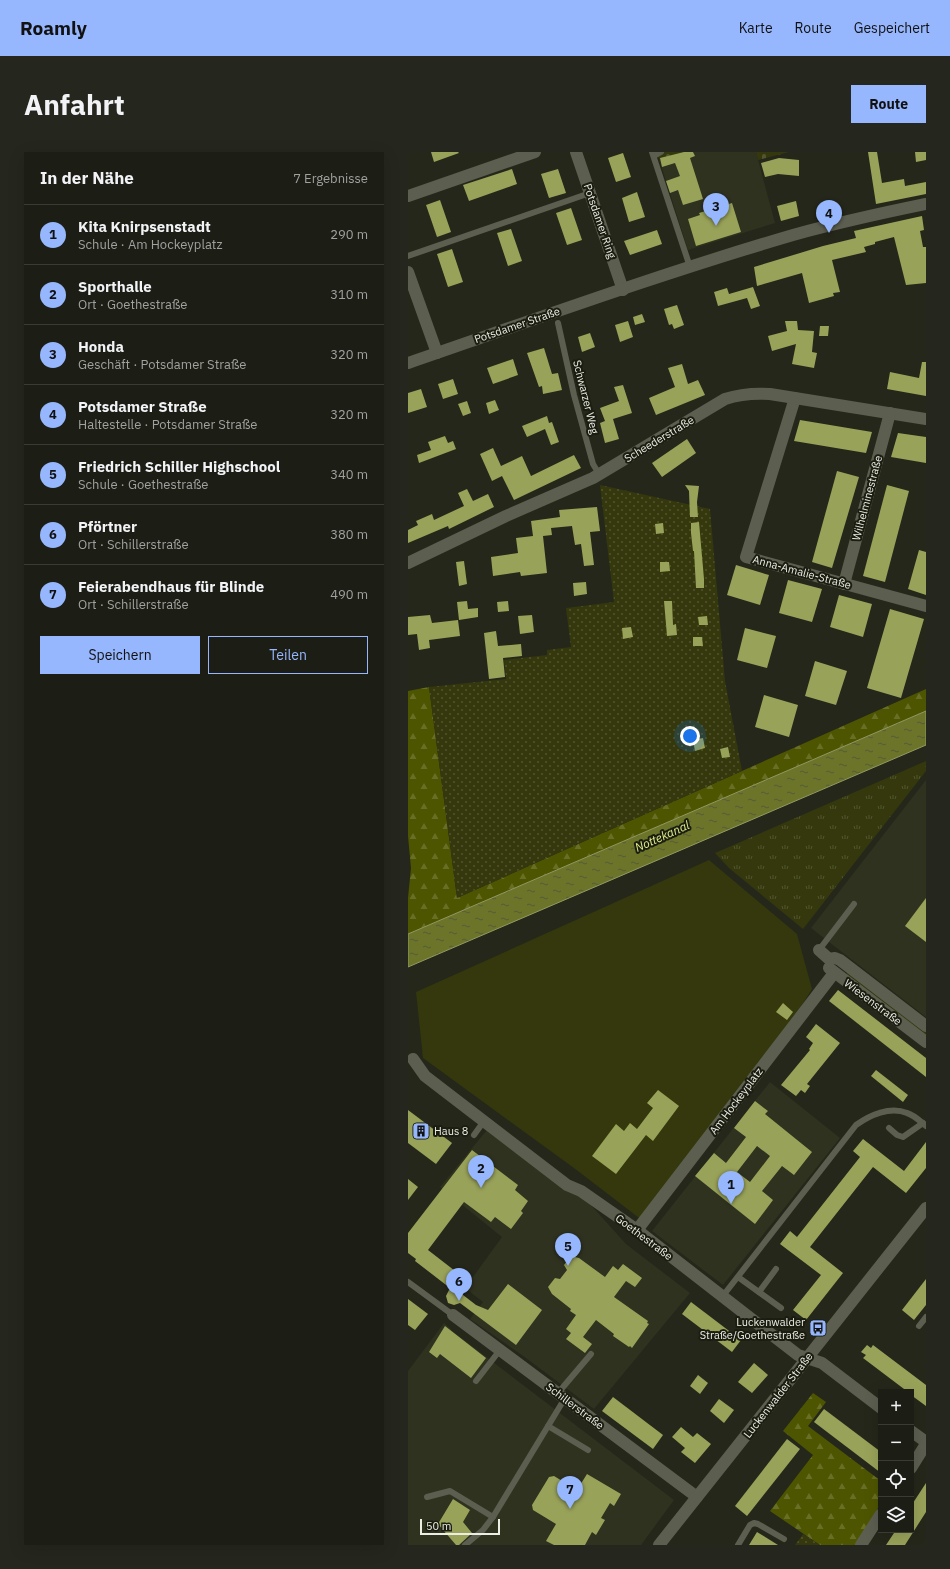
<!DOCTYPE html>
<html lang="de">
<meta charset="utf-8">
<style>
:root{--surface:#1c1d14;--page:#25261d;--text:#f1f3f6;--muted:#a0a2a0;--line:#3a3b34;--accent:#96b6fd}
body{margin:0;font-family:"IBM Plex Sans",sans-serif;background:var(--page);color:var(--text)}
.controls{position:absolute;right:12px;bottom:12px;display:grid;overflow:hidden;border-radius:0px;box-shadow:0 4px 16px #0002}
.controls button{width:36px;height:36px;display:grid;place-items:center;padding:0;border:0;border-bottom:1px solid var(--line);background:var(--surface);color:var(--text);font:20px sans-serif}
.scale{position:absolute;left:12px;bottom:10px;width:80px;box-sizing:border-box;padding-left:4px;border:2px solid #eceee5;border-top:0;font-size:11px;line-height:14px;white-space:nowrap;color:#eceee5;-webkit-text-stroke:3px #1b1d11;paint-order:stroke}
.you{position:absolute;left:282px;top:584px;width:14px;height:14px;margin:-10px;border:3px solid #fff;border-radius:50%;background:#1a73e8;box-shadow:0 0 0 6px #1a73e833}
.badge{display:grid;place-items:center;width:26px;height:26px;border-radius:50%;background:var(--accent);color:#111;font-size:13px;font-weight:700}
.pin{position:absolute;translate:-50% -33px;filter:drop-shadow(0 1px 2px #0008)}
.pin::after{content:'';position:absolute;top:21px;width:14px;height:12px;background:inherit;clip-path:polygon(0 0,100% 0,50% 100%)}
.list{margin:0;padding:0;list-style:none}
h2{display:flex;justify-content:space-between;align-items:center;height:52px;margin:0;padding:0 16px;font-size:17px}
h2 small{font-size:13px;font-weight:400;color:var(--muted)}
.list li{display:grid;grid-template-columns:26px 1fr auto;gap:12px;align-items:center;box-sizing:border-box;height:60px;padding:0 16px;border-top:1px solid var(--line)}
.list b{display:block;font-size:15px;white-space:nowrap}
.list p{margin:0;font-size:13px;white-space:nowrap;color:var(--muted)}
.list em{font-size:13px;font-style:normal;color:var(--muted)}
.actions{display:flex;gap:8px;padding:12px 16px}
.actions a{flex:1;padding:9px 0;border:1px solid var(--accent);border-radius:0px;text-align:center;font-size:14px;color:var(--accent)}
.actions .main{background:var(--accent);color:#111}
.icon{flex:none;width:22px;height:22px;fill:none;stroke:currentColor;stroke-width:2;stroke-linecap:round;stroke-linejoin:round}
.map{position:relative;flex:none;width:518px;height:1393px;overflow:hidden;border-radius:0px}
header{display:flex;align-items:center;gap:24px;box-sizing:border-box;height:56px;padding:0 20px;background:var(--accent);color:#111}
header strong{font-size:19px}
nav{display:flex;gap:22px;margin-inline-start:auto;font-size:14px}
.intro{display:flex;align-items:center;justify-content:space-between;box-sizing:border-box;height:96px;padding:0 24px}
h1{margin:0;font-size:28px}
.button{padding:10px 18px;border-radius:0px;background:var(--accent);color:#111;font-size:14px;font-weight:700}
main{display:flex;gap:24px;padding:0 24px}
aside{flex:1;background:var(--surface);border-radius:0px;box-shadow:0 4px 16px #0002}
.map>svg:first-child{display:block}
.built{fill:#2f321f}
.grass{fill:url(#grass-tufts)}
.forest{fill:url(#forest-firs)}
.cemetery{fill:url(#cemetery-stones)}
.park{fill:url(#park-dots)}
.pitch{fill:#34380c}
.water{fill:url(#water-ripples);stroke:#929961}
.building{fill:#99a259;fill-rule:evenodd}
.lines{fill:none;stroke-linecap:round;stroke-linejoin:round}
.service{stroke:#5c5e50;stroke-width:6}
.minor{stroke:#5c5e50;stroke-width:12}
.secondary{stroke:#5c5e50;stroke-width:12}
.labels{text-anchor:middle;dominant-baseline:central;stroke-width:4;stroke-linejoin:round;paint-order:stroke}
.street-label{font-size:11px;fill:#eceee5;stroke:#1b1d11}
.poi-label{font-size:11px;fill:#eceee5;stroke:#1b1d11;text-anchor:start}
.water-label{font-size:12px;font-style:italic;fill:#e0ed86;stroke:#1b1d11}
</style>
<header>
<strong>Roamly</strong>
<nav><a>Karte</a><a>Route</a><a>Gespeichert</a></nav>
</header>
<div class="intro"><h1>Anfahrt</h1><a class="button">Route</a></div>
<main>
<aside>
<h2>In der Nähe<small>7 Ergebnisse</small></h2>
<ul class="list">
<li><span class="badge">1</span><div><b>Kita Knirpsenstadt</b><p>Schule · Am Hockeyplatz</p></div><em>290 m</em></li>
<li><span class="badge">2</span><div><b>Sporthalle</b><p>Ort · Goethestraße</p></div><em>310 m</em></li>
<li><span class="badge">3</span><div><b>Honda</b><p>Geschäft · Potsdamer Straße</p></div><em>320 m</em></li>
<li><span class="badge">4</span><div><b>Potsdamer Straße</b><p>Haltestelle · Potsdamer Straße</p></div><em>320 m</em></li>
<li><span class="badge">5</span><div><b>Friedrich Schiller Highschool</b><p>Schule · Goethestraße</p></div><em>340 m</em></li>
<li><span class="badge">6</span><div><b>Pförtner</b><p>Ort · Schillerstraße</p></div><em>380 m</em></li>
<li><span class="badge">7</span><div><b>Feierabendhaus für Blinde</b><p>Ort · Schillerstraße</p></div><em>490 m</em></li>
</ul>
<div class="actions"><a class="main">Speichern</a><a>Teilen</a></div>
</aside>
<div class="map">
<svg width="518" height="1393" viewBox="0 0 518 1393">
<defs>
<pattern id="grass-tufts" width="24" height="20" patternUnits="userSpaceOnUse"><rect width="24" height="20" fill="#34380c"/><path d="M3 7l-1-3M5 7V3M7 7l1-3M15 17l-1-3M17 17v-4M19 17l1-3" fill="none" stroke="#52552f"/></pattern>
<pattern id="forest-firs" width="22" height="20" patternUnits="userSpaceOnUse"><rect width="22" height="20" fill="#4e5500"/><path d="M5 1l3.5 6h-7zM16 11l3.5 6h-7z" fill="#686e25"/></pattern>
<pattern id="cemetery-stones" width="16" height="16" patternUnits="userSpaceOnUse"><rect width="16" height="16" fill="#34380c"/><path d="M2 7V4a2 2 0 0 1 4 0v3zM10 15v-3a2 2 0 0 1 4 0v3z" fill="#52552f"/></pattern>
<pattern id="park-dots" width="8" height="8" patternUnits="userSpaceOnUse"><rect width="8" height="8" fill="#34380c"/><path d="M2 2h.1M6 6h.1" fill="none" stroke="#52552f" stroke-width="1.8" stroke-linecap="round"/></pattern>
<pattern id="water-ripples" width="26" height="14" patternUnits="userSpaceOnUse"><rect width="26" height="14" fill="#6b7429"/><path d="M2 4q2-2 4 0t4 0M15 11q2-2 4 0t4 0" fill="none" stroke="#575b38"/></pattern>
</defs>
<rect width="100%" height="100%" fill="#25271a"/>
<g class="built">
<path d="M274,0H348L367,71L280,98L251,7Z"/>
<path d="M518,628V865L403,776Z"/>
<path d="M362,930L432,986L315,1133L244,1079Z"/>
<path d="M79,978L172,1041L218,1092L282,1141L186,1257L118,1206L62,1167L75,1150L57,1136L94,1085L32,1035Z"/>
<path d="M36,1171L43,1177V1178L266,1348L233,1393H0V1219Z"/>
</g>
<g class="grass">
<path d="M518,609V619L395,777L321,716L307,701Z"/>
<path d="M441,819L518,879V884L437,824Z"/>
</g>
<g class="forest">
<path d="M21,535L49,746L518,537V559L0,782V746L3,716L0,684V539Z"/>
<path d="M405,1241L418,1250L400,1274L473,1329V1350L451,1393H412L362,1359L405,1303L375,1279Z"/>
</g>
<g class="cemetery">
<path d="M248,0H276L251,7Z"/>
<path d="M348,0H381L350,8Z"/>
</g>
<g class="park">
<path d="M192,333L302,357L317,529L334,619L49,746L21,535L98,527L96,508L139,503V498L163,495L158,456L206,450Z"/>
<path d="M395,1382L412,1393H387Z"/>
</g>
<path class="pitch" d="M301,708L389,782L404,837L377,880L235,1069L170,1019L15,906L8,840Z"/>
<path class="water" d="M518,559V593L0,815V782Z"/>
<g class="building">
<path d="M23,0H50L51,1L26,10Z"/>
<path d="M276,0H285L287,4L282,6L295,47L275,53L270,38L262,41L258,29L272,24L267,11L254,15L252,6Z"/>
<path d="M460,0H469L474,31L496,27L497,34L518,30V42L468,52Z"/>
<path d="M507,0H518V8L508,10Z"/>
<path d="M215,1L223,25L208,30L200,6Z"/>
<path d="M371,6L391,8V24L370,22L357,25L353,11Z"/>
<path d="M104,17L109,32L61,49L55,33Z"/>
<path d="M150,17L158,41L141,46L133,22Z"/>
<path d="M229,40L237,65L221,70L214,46Z"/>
<path d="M32,48L43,80L29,85L18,53Z"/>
<path d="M388,49L391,64L373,69L369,54Z"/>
<path d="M324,51L333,80L288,94L280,67L292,63L291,61Z"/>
<path d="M163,56L174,88L159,93L148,61Z"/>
<path d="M514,64L516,78L512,79L515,95H518V131L498,133L486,85L467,90V92L456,95L458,100L424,108L432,140L425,141L426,144L401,151L394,121L349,134L346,115L415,94L448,86L446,79Z"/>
<path d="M103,77L114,109L100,114L89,81Z"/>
<path d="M249,78L254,92L222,103L216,89Z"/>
<path d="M44,97L55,130L40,135L29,102Z"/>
<path d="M345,135L352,154L343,157L339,146L310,154L306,140L319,136L321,142Z"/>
<path d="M269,153L276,173L266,177L264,172L261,173L256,157Z"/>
<path d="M234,162L237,170L227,173L225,165Z"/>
<path d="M220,169L225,185L212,190L207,173Z"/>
<path d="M377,169H389L390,178L406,179L404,200L409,201L406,216L384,212L388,192L364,199L360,184L379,179Z"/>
<path d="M412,174H421L420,184H411Z"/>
<path d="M182,181L187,195L174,200L170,185Z"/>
<path d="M136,196L144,222L150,221L154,238L135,242L134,234L131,235L119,201Z"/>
<path d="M105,207L110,223L85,232L79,216Z"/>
<path d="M514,210H518V244L479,237L482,220L511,226Z"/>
<path d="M274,212L280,232L290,228L297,243L248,263L241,246L267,235L260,216Z"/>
<path d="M45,227L50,242L35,247L30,232Z"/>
<path d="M215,233L224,261L205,267L211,287L197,291L192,271L197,269L192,256L211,249L206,235Z"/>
<path d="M13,237L19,255L0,261V241Z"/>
<path d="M87,248L91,258L81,262L78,251Z"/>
<path d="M59,249L63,261L55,264L50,252Z"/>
<path d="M139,264L141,271L144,270L151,290L143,293L137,277L119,285L114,274Z"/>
<path d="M392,268L464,280L458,301L386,289Z"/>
<path d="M490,281L518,285V311L483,305Z"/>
<path d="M37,284L40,291L45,289L48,297L11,311L9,303L23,298L20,290Z"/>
<path d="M279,287L288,301L254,325L244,311Z"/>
<path d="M85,296L93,314L114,304L123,324L166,303L173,316L106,348L94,324L84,329L72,302Z"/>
<path d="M429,319L451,325L424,416L404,410Z"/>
<path d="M277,333L291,334L289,350L290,365H282L281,339Z"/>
<path d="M479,333L501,339L477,430L455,424Z"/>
<path d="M59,337L65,349L80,342L86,355L41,377L40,374L0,391V378L10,373L8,369L24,362L26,368L56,354L50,341Z"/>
<path d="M189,355L192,379L182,380L186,413L176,414L173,392L167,393L164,374L143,376L144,383L135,384L139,421L113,424L112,420L85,424L83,405L110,401L108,386L125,384L123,369L152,365L151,358Z"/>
<path d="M291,370L296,427V436H288L286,399H285L283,381V371Z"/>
<path d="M255,371L256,381L248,382L247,372Z"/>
<path d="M511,398L518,400V443L500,437Z"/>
<path d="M56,409L59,432L51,434L48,410Z"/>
<path d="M252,410H261L262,419L252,420Z"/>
<path d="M328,413L361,423L352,453L319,443Z"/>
<path d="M380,428L414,437L404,470L371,461Z"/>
<path d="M178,430L179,442L166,444L165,431Z"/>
<path d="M431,443L464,452L455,485L422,475Z"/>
<path d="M59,449L60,457L70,456V465L51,468L49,450Z"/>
<path d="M100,449L101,459L90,460L89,450Z"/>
<path d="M256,449H264L265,473L268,472L269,483L259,484Z"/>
<path d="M482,457L516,467L493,546L459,536Z"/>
<path d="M22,463L24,471L50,468L52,484L21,488L22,496L11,498L9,482L0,483V465Z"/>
<path d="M124,463L126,480L112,482L110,464Z"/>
<path d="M299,464L300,473H291L290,465Z"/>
<path d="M223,475L225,485L215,487L214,476Z"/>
<path d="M337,476L368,484L359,516L329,508Z"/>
<path d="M88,479L90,494L113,492L114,504L95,506L97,525L81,527L76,481Z"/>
<path d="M285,485H294L295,494H285Z"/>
<path d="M407,509L439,519L428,553L397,544Z"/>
<path d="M356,543L390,553L381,585L347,575Z"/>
<path d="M295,586L297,596L287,599L285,588Z"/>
<path d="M320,595L322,605L314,606L312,597Z"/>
<path d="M518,746V790L497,774Z"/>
<path d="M430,838L518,906V925L421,849Z"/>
<path d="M375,851L385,860L379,868L368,860Z"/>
<path d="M408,872L432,891L399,932L402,934L397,941L393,938L388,944L373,933L402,898L401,897L405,891L398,885Z"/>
<path d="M468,918L500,943L495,950L463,924Z"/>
<path d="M250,938L271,954L245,989L238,983L208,1022L184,1004L208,972L216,979L222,971L229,977L245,956L239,951Z"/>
<path d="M347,949L360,959L357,962L404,1000L386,1023L374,1014L354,1039L365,1048L347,1072L287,1024L306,1001L318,1011L338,985L326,976ZM349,994L362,1004L342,1030L329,1020Z"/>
<path d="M0,958L44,991L28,1012L0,991Z"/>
<path d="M455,987L496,1019L518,990V1016L498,1041L465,1015L402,1095L435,1121L398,1168L385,1158L413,1123L372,1092L382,1079L389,1085L452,1005L445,999Z"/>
<path d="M64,998L110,1033L107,1038L120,1049L113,1059L115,1061L103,1077L87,1065L83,1070L56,1050L20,1098L51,1122L49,1125L52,1127L46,1136L68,1153L80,1158L100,1132L134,1158L108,1193L52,1151L46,1153L40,1151L38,1144L42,1136L7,1109L8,1107L0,1101V1081Z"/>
<path d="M0,1027L10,1035L0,1048Z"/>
<path d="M163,1104L171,1106L197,1125L205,1114L210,1118L215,1112L234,1126L227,1135L218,1129L206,1145L240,1169L239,1171L241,1172L224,1196L222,1194L221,1195L205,1184L206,1182L188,1168L175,1185L184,1192L177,1201L158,1187L163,1181L158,1177L168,1163L162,1159L163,1157L144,1142L140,1135L147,1126L152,1127L159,1118L156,1113Z"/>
<path d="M518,1127V1153L506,1168L494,1158Z"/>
<path d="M0,1147L20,1162L7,1178L0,1173Z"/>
<path d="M283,1150L333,1188L324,1200L274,1162Z"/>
<path d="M37,1174L78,1206L63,1226L32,1202L29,1206L21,1200Z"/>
<path d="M459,1193L463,1196L465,1193L518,1233V1254L503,1243V1240H500L455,1206L458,1203L453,1200Z"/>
<path d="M346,1211L360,1223L344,1241L330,1230Z"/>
<path d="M290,1223L300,1231L292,1242L282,1234Z"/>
<path d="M205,1245L255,1283L245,1297L194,1259Z"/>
<path d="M311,1247L326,1258L316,1271L302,1259Z"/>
<path d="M416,1257L473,1300V1321L406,1270Z"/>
<path d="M273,1275L285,1285L289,1281L303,1292L287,1311L273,1300L277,1296L264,1285Z"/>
<path d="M379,1287L392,1297L339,1364L327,1354Z"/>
<path d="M179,1322L213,1342L206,1354L202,1351L193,1366L197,1368L188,1383L184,1380L177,1393H146L138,1389L148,1372L125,1358L124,1353L141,1325L146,1324L169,1338Z"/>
<path d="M518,1331V1360L497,1393H478L488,1378H503V1354Z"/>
<path d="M45,1347L62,1358L55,1370L64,1381L51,1393H48L30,1372Z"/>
<path d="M349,1380L370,1393H341Z"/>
</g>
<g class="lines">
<g class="service">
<path d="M244,0L282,115"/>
<path d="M246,4L253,0"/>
<path d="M0,104L182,41"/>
<path d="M150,171L166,243L185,312L191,322"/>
<path d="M411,798L446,752"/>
<path d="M481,976L489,983L495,985L515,971"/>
<path d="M66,983L76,969"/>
<path d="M330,1125L373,1156"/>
<path d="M0,1130L45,1163"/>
<path d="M351,1140L368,1117"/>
<path d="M314,1145L448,973C462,963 482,954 499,961C506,963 512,969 518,974"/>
<path d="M511,1174L518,1165"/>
<path d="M68,1229L92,1198"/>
<path d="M150,1241L183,1202"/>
<path d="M140,1274L180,1298"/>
<path d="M19,1345L42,1339L85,1365L157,1246"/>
<path d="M57,1393L75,1378L85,1365"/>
<path d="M330,1393L342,1373L346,1371L350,1372L376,1387"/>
</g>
<g class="minor">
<path d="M168,0L215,138"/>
<path d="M0,44L127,0"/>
<path d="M0,120L29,201"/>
<path d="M387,246L338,405L518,454"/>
<path d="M0,411L98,364L185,326L317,247C332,242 346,241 362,242L518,267"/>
<path d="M436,432L482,261"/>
<path d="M411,798L421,807L427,806L432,808L518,874"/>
<path d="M421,816L518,890"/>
<path d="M5,907L17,924L159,1033L173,1039L229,1078L390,1203L414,1211L473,1256"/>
<path d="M229,1078L426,821"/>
<path d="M45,1163L289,1345"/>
<path d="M503,1279L518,1290"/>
<path d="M503,1316L518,1292"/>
<path d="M453,1393L473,1362"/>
</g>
<g class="secondary">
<path d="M0,211C128,167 255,121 385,83C429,71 474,61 518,52"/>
<path d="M251,1393L518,1056"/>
</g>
</g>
<defs>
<g id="building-square" transform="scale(0.9)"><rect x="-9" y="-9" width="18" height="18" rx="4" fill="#96b6fd" stroke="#1b1d11"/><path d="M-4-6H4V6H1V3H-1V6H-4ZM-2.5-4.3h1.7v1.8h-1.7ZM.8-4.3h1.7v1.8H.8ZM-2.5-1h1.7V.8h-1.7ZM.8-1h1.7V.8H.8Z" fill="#111"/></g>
<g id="bus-square" transform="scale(0.9)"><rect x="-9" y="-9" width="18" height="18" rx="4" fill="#96b6fd" stroke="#1b1d11"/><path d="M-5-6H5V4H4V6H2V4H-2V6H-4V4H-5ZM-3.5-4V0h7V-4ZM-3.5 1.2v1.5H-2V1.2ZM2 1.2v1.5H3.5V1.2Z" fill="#111"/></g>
</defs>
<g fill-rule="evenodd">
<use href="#building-square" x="13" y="979"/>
<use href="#bus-square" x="410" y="1176"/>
</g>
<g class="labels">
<g class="street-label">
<text transform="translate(192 69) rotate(71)">Potsdamer Ring</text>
<text transform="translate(109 173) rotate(-19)">Potsdamer Straße</text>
<text transform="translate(178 245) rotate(76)">Schwarzer Weg</text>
<text transform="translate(251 287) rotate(-31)">Scheederstraße</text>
<text transform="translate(459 346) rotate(-75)">Wilhelminestraße</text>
<text transform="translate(394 420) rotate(15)">Anna-Amalie-Straße</text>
<text transform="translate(465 850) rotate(37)">Wiesenstraße</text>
<text transform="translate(328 949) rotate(-53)">Am Hockeyplatz</text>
<text transform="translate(236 1085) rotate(37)">Goethestraße</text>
<text transform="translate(370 1243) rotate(-52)">Luckenwalder Straße</text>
<text transform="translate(167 1254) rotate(37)">Schillerstraße</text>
</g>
<g class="poi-label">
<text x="26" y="979">Haus 8</text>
<text x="397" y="1170" text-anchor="end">Luckenwalder<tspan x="397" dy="13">Straße/Goethestraße</tspan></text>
</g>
<g class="water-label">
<text transform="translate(254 684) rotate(-24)">Nottekanal</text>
</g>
</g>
</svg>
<div class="controls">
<button>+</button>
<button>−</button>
<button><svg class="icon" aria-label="locate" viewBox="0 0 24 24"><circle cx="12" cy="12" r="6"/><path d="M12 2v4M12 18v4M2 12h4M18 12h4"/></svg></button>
<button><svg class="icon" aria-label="layers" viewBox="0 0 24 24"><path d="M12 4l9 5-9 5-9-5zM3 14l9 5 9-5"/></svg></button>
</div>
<div class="scale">50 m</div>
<div class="you"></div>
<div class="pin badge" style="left:323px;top:1052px">1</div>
<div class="pin badge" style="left:73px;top:1036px">2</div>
<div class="pin badge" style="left:308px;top:74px">3</div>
<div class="pin badge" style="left:421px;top:81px">4</div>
<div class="pin badge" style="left:160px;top:1114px">5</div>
<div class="pin badge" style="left:51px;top:1149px">6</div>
<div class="pin badge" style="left:162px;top:1357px">7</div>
</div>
</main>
